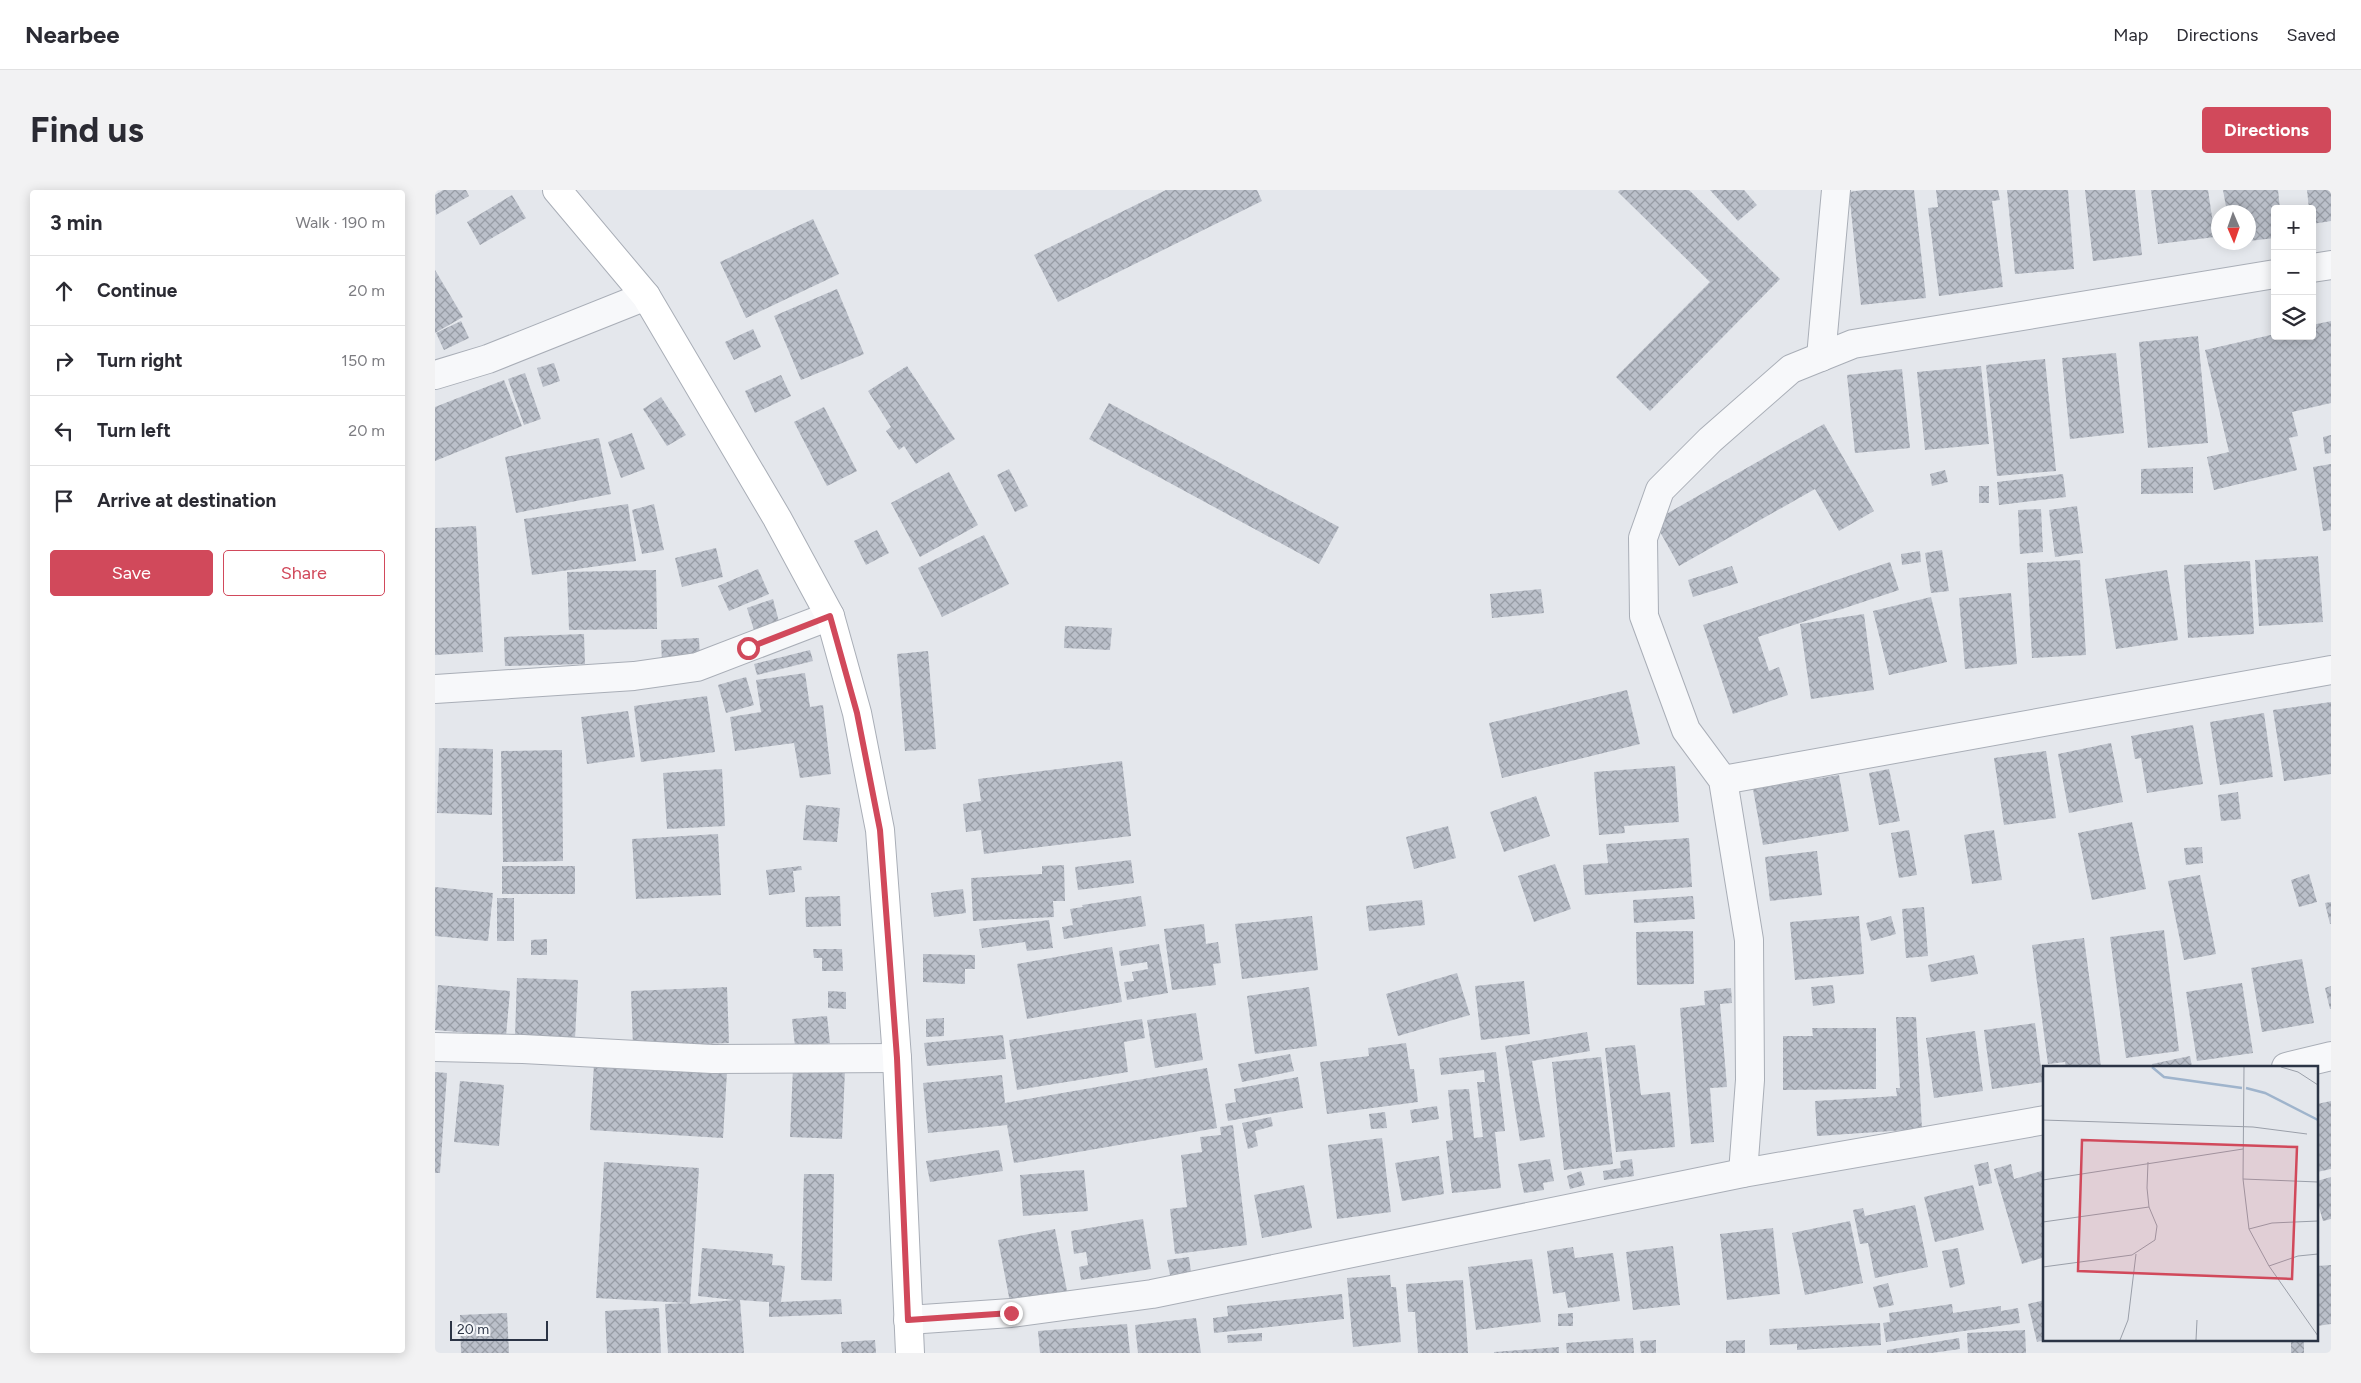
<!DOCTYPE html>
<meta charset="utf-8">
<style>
:root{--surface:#fff;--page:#f2f2f3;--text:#2b2b33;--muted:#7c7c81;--line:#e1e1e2;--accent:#d1495b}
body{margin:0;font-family:Figtree,sans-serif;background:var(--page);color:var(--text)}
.controls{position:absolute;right:15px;top:15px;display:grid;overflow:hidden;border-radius:5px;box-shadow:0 2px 12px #0003}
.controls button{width:45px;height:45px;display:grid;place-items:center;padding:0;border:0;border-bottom:1px solid var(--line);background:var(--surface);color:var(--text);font:25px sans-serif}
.compass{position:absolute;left:1776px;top:15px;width:45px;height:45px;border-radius:50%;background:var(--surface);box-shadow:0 2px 12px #0003;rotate:178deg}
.scale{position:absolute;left:15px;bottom:12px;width:98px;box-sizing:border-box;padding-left:5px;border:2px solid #2b3445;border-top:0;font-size:14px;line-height:18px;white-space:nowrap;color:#2b3445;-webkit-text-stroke:4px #f4f6f9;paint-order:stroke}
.stop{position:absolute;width:15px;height:15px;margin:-11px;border:4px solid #d1495b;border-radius:50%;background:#fff}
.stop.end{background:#d1495b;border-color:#fff;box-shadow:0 1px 5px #0008}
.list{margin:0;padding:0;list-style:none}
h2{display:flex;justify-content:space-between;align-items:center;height:65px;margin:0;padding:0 20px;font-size:21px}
h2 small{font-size:16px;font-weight:400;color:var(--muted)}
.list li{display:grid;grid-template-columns:32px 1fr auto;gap:15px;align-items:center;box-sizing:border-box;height:70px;padding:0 20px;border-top:1px solid var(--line)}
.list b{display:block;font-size:19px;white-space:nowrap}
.list em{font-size:16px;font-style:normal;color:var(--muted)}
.actions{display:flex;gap:10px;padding:15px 20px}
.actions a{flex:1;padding:11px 0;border:1px solid var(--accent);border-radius:5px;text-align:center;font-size:18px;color:var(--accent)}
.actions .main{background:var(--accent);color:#fff}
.icon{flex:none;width:28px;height:28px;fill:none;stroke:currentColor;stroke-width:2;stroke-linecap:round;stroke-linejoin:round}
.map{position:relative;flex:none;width:1896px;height:1163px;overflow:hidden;border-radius:5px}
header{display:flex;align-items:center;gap:30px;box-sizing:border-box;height:70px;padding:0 25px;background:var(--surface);border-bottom:1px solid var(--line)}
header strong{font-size:24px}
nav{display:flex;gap:28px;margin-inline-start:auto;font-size:18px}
.intro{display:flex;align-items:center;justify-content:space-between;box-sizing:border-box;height:120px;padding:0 30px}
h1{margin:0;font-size:35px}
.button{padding:12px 22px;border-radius:5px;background:var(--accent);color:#fff;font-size:18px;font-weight:700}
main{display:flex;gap:30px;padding:0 30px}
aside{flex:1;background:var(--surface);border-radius:5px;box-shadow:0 2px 12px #0003}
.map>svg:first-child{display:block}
.building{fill:url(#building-cross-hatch)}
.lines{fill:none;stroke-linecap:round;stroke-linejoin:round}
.minor-casing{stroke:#a9aeb7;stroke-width:30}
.secondary-casing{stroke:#a9aeb7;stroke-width:30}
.minor{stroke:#f7f8fa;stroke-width:28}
.secondary{stroke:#fff;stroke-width:28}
.route{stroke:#d1495b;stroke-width:6}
.inset-river{fill:none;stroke:#9fb4cc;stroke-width:2.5}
.inset-road{fill:none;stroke:#9a9fa9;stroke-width:1}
.view{fill:#d1495b;fill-opacity:0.15;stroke:#d1495b;stroke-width:2.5}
.inset-edge{fill:none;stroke:#2b3445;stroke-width:2.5}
</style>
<header>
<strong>Nearbee</strong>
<nav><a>Map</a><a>Directions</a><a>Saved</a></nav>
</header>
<div class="intro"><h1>Find us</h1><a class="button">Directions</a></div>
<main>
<aside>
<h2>3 min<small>Walk · 190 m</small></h2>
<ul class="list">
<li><svg class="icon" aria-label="ahead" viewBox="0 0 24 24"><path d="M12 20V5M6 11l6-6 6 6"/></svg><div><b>Continue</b></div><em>20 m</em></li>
<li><svg class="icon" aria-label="right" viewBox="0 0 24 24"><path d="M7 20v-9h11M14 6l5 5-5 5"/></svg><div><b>Turn right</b></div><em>150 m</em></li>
<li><svg class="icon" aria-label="left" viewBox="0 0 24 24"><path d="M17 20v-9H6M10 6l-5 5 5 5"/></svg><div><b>Turn left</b></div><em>20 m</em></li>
<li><svg class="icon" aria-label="arrive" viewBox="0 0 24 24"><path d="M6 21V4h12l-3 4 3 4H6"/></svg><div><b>Arrive at destination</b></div></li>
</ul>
<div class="actions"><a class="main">Save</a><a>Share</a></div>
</aside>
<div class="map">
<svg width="1896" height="1163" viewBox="0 0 1896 1163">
<defs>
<pattern id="building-cross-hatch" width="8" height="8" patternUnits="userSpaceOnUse" patternTransform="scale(1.25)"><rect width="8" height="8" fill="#bbc0ca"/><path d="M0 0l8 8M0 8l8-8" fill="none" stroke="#989da6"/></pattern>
</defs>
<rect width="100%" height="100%" fill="#e4e7ec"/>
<g class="building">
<path d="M8,0H31L34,6L1,25L0,5Z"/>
<path d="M731,0H822L827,11L623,112L599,65Z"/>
<path d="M1185,0H1254L1345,89L1215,221L1181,187L1275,92L1183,2Z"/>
<path d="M1275,0H1309L1322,15L1303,31Z"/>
<path d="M1429,0H1479L1491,108L1426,115L1414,2Z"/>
<path d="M1501,0H1563L1565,10L1557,11L1568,97L1504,106L1493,18L1503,17Z"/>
<path d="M1572,0H1633L1639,79L1580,84Z"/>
<path d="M1650,0H1700L1707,65L1658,71Z"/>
<path d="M1716,0H1773L1780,47L1723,54Z"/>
<path d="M1788,0H1843L1845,19H1840V48L1814,51V22H1792Z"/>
<path d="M1872,0H1896V31L1877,34V19H1874Z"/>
<path d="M77,5L91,28L45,55L32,32Z"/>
<path d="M378,29L404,84L311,128L285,72Z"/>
<path d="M0,80L28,127L0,143Z"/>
<path d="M402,99L429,164L366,190L339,126Z"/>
<path d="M26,131L34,148L9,160L1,143Z"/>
<path d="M1896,131V213L1857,222L1863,246L1854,248L1862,280L1779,300L1772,267L1794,262L1770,160L1840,144V146H1877V135Z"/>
<path d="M318,139L326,157L299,170L290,152Z"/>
<path d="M1763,146L1773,253L1713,258L1704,152Z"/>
<path d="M1681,163L1689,243L1635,249L1627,168Z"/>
<path d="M1610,169L1621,281L1562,286L1551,175Z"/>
<path d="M119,173L125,191L108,197L102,178Z"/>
<path d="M472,176L520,249L481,274L469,256L464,260L451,241L456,237L433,201Z"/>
<path d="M1546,176L1554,254L1490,260L1482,182Z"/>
<path d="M1467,179L1475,258L1420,263L1412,185Z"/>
<path d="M90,183L106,229L89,235L73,189Z"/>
<path d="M346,185L356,206L320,223L310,201Z"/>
<path d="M69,190L87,236L0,271V217Z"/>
<path d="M226,207L251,245L232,256L208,219Z"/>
<path d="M674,213L904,337L884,374L654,249Z"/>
<path d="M389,217L422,281L392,296L359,232Z"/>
<path d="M1389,234L1439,321L1404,341L1380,299L1244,376L1219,331Z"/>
<path d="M197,243L210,279L186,288L173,252Z"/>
<path d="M1896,245V263L1890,264L1888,247Z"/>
<path d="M164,248L176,304L81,323L70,267Z"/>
<path d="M1896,274V340L1888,341L1878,277Z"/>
<path d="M1758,277V303L1706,304V279Z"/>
<path d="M574,279L593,316L580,322L562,285Z"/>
<path d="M1510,280L1513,292L1497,296L1495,284Z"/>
<path d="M514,282L543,335L485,367L456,313Z"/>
<path d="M1628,284L1631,307L1564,315L1562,292Z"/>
<rect x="1544" y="296" width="10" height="17"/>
<path d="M193,314L201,371L97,385L89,329Z"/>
<path d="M219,314L229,360L207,364L197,320Z"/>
<path d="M1642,316L1648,363L1620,367L1614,320Z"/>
<path d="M1606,319L1608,362L1585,364L1583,320Z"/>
<path d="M41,336L48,462L0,465V338Z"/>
<path d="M442,340L454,363L431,375L419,351Z"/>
<path d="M549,345L574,394L507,427L483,378Z"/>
<path d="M281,358L288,387L247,397L240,368Z"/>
<path d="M1507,360L1514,401L1496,403L1490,363Z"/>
<path d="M1485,361L1486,372L1467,375L1466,364Z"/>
<path d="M1883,366L1888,432L1824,436L1820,370Z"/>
<path d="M1645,370L1651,465L1597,468L1592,373Z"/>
<path d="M1815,371L1819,444L1753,448L1749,375Z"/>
<path d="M1455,372L1464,400L1323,447L1334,481L1344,477L1353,505L1298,524L1268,435Z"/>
<path d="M1297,376L1303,393L1258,407L1253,390Z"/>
<path d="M323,379L334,404L294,421L283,396Z"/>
<path d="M221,380L222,439L134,440L132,382Z"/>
<path d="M1732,380L1743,450L1681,459L1670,389Z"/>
<path d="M1106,399L1109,423L1057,428L1055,404Z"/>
<path d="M1576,403L1582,474L1530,479L1524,408Z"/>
<path d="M1496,407L1512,472L1454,485L1438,421Z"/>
<path d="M338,409L344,432L319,440L312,418Z"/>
<path d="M1429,424L1439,500L1376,509L1365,434Z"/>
<path d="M630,436L677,438L675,460L629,458Z"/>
<path d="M149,444L150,474L70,476L69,447Z"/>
<path d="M264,448L265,470L227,471L226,450Z"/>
<path d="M375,460L378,471L322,485L319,474Z"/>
<path d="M493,461L501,559L470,561L462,464Z"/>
<path d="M370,483L375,517L388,515L396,584L365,588L359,553L300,561L295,527L326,522L321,490Z"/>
<path d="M311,487L319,515L291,523L283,495Z"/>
<path d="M1192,500L1205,554L1067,588L1054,533Z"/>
<path d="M272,506L280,562L206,572L199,516Z"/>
<path d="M1896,512V584L1849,591L1838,520Z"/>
<path d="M193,521L200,567L152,574L146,527Z"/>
<path d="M1829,523L1838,587L1785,595L1775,532Z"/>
<path d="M1758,535L1768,594L1712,603L1706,568L1700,569L1696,546Z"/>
<path d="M1676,553L1688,612L1634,623L1623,564Z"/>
<path d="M4,558L58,559L57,625L2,623Z"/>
<path d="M127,560L128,671L68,672L66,561Z"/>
<path d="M1611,561L1621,628L1569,635L1559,568Z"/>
<path d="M687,571L696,646L549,664L546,640L531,642L528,614L546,611L543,589Z"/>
<path d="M1240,576L1244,632L1189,636L1190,643L1164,645L1159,582Z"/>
<path d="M287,579L290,636L232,639L228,583Z"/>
<path d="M1454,579L1465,631L1444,635L1434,583Z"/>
<path d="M1404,585L1414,641L1328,655L1318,599Z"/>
<path d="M1803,602L1806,629L1786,631L1783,605Z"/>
<path d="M1101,606L1115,646L1069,662L1055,622Z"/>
<path d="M371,615L405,618L402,652L368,650Z"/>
<path d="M1697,632L1711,699L1657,710L1643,643Z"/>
<path d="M1013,636L1021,668L979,679L971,647Z"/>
<path d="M1474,640L1482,685L1464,688L1456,643Z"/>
<path d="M1559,640L1567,690L1537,694L1529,645Z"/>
<path d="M283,644L286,705L201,709L197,649Z"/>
<path d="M1254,648L1257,697L1150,705L1148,675L1173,673L1171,654Z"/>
<path d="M1767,657L1768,673L1751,675L1749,658Z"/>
<path d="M1382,661L1387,705L1335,711L1330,667Z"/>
<path d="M696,670L699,693L643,700L640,677Z"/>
<path d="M1120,674L1136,719L1099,732L1083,686Z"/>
<path d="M629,675L630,711H618L619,727L538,731L536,688L607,684V676Z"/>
<rect x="67" y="676" width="73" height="28"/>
<path d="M366,676L367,680L358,681L360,702L334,705L331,680Z"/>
<path d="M1874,684L1882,712L1864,717L1856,690Z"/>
<path d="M1765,685L1781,764L1749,770L1733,691Z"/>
<path d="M0,697L58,703L53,751L0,746Z"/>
<path d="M528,699L531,723L499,727L496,703Z"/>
<path d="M405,706L406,736L371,737L370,707Z"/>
<path d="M706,706L711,736L629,749L627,737L638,735L635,719L648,717L647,715Z"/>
<path d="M1258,706L1260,729L1199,733L1198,710Z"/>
<rect x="62" y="708" width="17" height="43"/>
<path d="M987,710L990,735L934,741L931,716Z"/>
<path d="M1896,712V734H1895L1890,713Z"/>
<path d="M1489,717L1493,766L1471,768L1467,719Z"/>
<path d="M877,726L883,780L807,789L800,734Z"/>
<path d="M1424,726L1429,784L1360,790L1355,732Z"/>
<path d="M1456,726L1461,744L1436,751L1431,733Z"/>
<path d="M614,730L618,758L592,761L590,752L547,758L544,739Z"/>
<path d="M769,734L771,754L783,752L786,773L778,774L781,795L737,800L729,739Z"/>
<path d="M1729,740L1744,861L1691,868L1675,747Z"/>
<path d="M1258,741L1259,794L1202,795L1201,742Z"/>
<path d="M1649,748L1666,877H1631L1630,872L1613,874L1597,755Z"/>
<path d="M112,749V765H96V750Z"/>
<path d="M724,754L733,803L692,810L689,792L699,791L697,782L713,779L712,772L686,776L684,761Z"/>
<path d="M677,757L687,812L592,829L582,774Z"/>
<path d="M378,759H407L408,781H387V768H379Z"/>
<path d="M488,764L540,765V779H530V794L488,792Z"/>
<path d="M1539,765L1543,784L1496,792L1493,775Z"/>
<path d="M1867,769L1879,833L1827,842L1816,778Z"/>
<path d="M1022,783L1035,825L963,846L951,804Z"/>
<path d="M82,788L143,790L140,849L80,846Z"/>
<path d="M1089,791L1095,844L1046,850L1040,796Z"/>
<path d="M1807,793L1818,863L1762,871L1751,802Z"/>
<path d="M3,795L75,801L71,846L0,840Z"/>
<path d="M1398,795L1400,813L1378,816L1376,797Z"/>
<path d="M1896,796V819H1895L1890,798Z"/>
<path d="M292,797L294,853L198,857L196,801Z"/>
<path d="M874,797L882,856L820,864L812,806Z"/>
<path d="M1296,798L1297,813L1285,814L1292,897L1275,898L1279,952L1256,954L1245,818L1270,815L1269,801Z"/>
<path d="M393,801L411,802V819L393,818Z"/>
<path d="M761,823L768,870L720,878L712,830Z"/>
<path d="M392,826L395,853L360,856L357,829Z"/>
<path d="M1461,827H1481L1487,939L1382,946L1380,911L1462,906L1461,898H1465Z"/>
<path d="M509,828V846L491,847V829Z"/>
<path d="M707,829L710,848L689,852L693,882L582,900L574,850Z"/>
<path d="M1600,833L1608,892L1557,899L1549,840Z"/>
<path d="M1377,838H1441V899L1348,900V846H1378Z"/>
<path d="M1540,841L1548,901L1499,908L1491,848Z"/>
<path d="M1152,842L1155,861L1097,871L1110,947L1085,951L1070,856Z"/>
<path d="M568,845L571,869L492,876L489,853Z"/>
<path d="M971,853L975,879H979L983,912L892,924L885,872L934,866L933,858Z"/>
<path d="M1200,855L1206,905L1235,902L1240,957L1181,962L1170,858Z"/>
<path d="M1061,862L1070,941L1060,942L1066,998L1017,1003L1011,951L1018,950L1013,900L1034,899L1039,948L1048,947L1042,892H1050L1049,880L1006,885L1004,868Z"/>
<path d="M855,864L859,881L807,892L803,874Z"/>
<path d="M1755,866L1757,877H1718L1717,874Z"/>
<path d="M1166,867L1178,974L1129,980L1117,872Z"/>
<path d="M159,874L292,882L288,948L155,940Z"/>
<path d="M358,878L410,880L407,949L355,947Z"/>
<path d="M772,878L782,938L579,973L572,935L493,943L488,893L567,885L570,913Z"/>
<path d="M0,882L12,883L5,983H0Z"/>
<path d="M863,887L868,918L793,931L790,914L801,912L799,899Z"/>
<path d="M25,891L69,895L64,956L19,952Z"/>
<path d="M1896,911V979L1882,982V914Z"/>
<path d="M1002,916L1004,929L977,933L975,920Z"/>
<path d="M950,922L952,938L936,939L934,924Z"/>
<path d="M836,927L838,936L820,941L823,956L813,959L807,933Z"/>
<path d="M798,935L812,1055L740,1064L735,1019L752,1017L746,965L767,962L765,947L786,945L785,937Z"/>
<path d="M947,948L956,1022L902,1029L893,955Z"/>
<path d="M564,960L568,981L495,992L491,971Z"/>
<path d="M1004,966L1009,1004L967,1011L960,973Z"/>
<path d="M1115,969L1119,991L1108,993L1109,1000L1089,1003L1083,974Z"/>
<path d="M1197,969L1199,986L1169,990L1168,981L1186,978L1185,971Z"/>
<path d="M169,972L264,978L255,1114L300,1110L263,1106L267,1058L338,1064L337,1075L350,1076L346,1112L406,1109L407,1124L334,1127V1112L305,1110L309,1163H233L230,1114L253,1113L161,1108Z"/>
<path d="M1553,972L1557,993L1544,996L1539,975Z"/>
<path d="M1576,974L1579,989L1610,980V1067L1587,1074L1559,979Z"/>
<path d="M649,980L653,1021L588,1026L585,985Z"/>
<path d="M1146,981L1150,995L1135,999L1132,986Z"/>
<path d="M369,984H399L397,1091L366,1090Z"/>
<path d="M1896,987V1029L1888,1031L1882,1010V991Z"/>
<path d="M869,995L877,1038L827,1048L819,1005Z"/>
<path d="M1538,995L1549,1040L1500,1052L1489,1007Z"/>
<path d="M1480,1015L1493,1077L1440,1088L1433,1053L1425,1054L1418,1020L1428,1018L1430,1026Z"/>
<path d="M708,1029L716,1079L646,1090L644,1077L653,1075L651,1062L639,1064L636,1041Z"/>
<path d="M1415,1031L1428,1093L1370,1105L1357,1043Z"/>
<path d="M1338,1038L1345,1104L1292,1110L1285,1044Z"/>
<path d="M620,1039L632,1101L575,1112L563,1050Z"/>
<path d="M1238,1056L1245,1115L1198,1120L1191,1062Z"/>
<path d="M1138,1057L1140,1068L1178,1063L1185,1111L1133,1118L1130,1102L1118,1104L1112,1061Z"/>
<path d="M1523,1058L1530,1094L1515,1098L1507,1061Z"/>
<path d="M754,1067L756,1082L735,1085L732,1070Z"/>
<path d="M1097,1069L1106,1132L1041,1140L1033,1077Z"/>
<path d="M1896,1075V1134L1882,1136V1076Z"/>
<path d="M955,1085L956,1097H961L966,1152L918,1157L912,1088Z"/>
<path d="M1028,1090L1033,1163H983L980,1122H973L971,1094Z"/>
<path d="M1453,1093L1459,1115L1444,1118L1438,1097Z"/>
<path d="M907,1104L909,1129L779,1143L778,1128L793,1126L792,1116Z"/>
<path d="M1610,1110V1125L1607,1126L1610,1150L1602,1152L1593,1114Z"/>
<path d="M1517,1114L1518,1123L1566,1116V1121L1583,1118L1585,1133L1451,1152L1448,1133L1455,1132L1454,1123Z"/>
<path d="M224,1118L226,1163H172L170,1121Z"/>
<path d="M72,1123L74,1163H26L25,1125Z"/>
<path d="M1138,1123V1136H1123V1124Z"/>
<path d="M761,1128L766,1163H703L700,1135Z"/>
<path d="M1445,1133L1446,1155L1362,1160V1154L1335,1155L1334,1139Z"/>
<path d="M692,1134L695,1163H605L603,1141Z"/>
<path d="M1590,1140L1591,1163H1533L1532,1143Z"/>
<path d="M827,1143V1151L793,1153L792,1145Z"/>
<path d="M1198,1148L1199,1163H1132L1131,1153Z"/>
<path d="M1524,1148L1525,1159L1497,1163H1452V1160Z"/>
<path d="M440,1150L441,1163H407L406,1152Z"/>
<path d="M1221,1150V1163H1206L1205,1151Z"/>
<path d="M1310,1150V1163H1291V1151Z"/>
<rect x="1856" y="1150" width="13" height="13"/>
<path d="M1124,1157V1163H1059V1162Z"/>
</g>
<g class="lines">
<g class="minor-casing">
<g id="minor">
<path d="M1877,78L1896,75"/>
<path d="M1386,167L1401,0"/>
<path d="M0,185L53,169L211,106"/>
<path d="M0,499L199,486L262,477L395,426"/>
<path d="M1288,590L1896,480"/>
<path d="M0,857L88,859L277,869L462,868"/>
<path d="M1851,877L1896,866"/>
<path d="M1308,983L1315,890L1314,750L1288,590L1251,540L1209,426L1208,348L1225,300L1275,250L1356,179L1418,154L1840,84"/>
<path d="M473,1130L576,1123L717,1104L1308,983L1610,930"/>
</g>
</g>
<g class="secondary-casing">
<path id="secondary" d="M122,0L211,106L342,328L395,426L422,523L445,640L462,868L475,1163"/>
</g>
<use href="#minor" class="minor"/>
<use href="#secondary" class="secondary"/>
</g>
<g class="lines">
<path class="route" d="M313,458L395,426L422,523L445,640L462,868L473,1130L576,1123"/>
</g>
<g transform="translate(1608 876)">
<rect width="275" height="275" fill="#e4e7ec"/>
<path class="inset-river" d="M109,1L121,11L199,22M203,22L222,27L275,54"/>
<path class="inset-road" d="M201,1L200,113L206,163L226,200L275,270M238,1L255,6L275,19M0,54L210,61L264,68M200,113L275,116M0,114L200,83M0,156L106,141M206,163L229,157L275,155M226,200L255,190L275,188M0,201L89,189L112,174L114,160L106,141L104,122L105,96M77,274L85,254L93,188M153,274L154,254"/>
<path class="view" d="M39,74L254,81L249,213L35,205Z"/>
<rect width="275" height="275" class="inset-edge"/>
</g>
</svg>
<div class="controls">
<button>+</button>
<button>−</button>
<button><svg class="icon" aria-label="layers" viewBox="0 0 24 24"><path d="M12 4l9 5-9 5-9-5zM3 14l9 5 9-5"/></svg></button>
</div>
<svg class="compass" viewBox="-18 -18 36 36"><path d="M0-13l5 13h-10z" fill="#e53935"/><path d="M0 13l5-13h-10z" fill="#7c7c81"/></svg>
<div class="scale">20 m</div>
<div class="stop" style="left:313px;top:458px"></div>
<div class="stop end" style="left:576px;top:1123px"></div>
</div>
</main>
